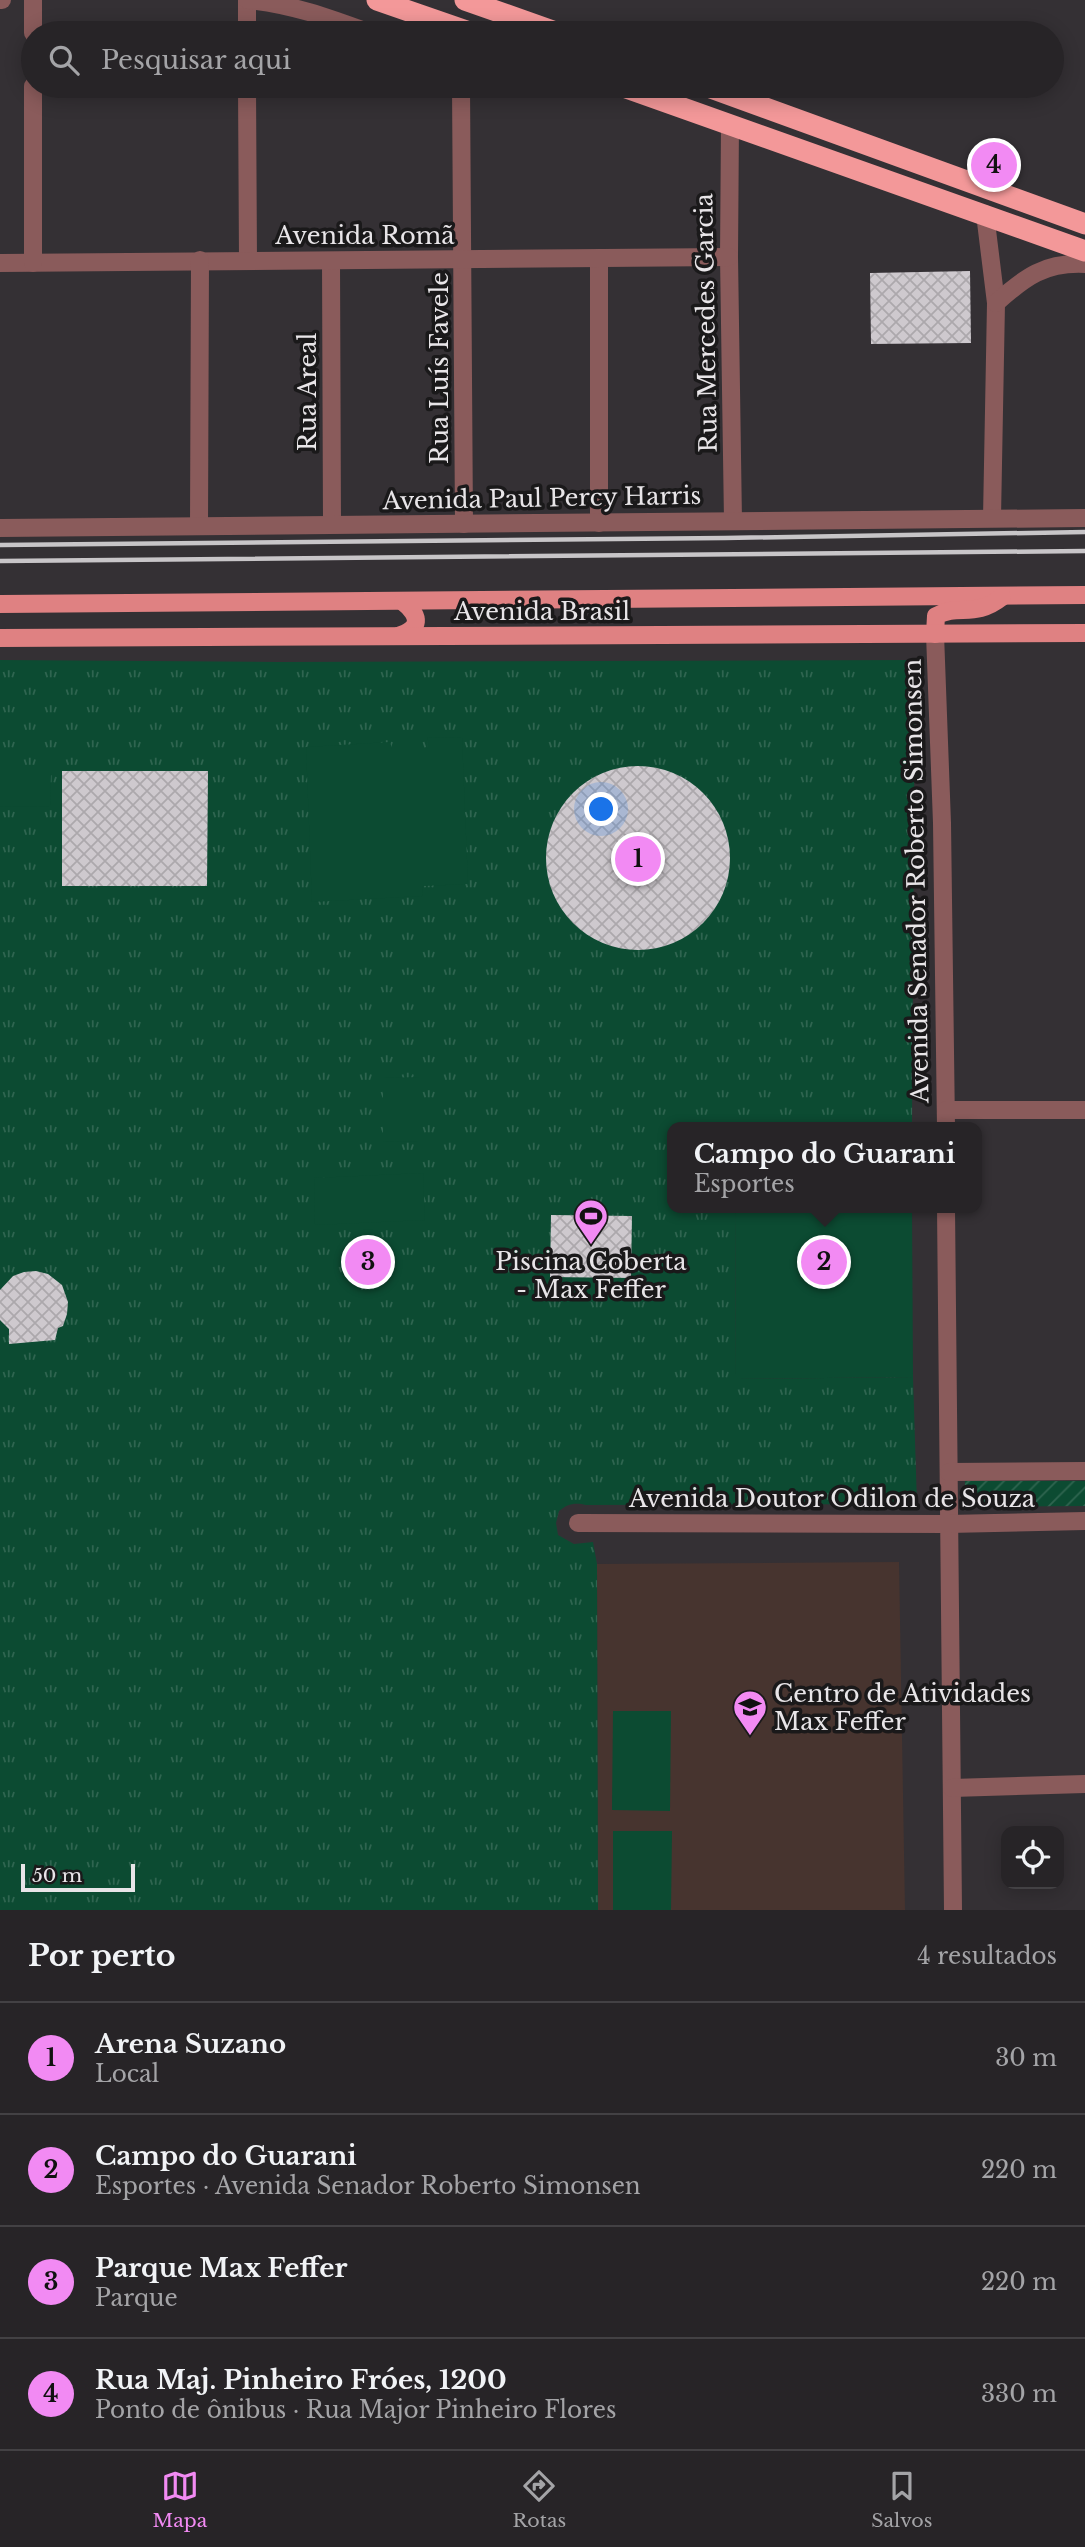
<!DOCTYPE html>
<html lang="pt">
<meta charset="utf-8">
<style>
:root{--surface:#272427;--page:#2f2c2f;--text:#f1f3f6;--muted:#a4a4a7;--line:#434144;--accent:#f28af3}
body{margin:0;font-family:"Libre Baskerville",serif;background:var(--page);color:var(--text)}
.controls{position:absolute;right:21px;bottom:21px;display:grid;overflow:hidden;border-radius:14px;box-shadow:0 4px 18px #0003}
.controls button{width:63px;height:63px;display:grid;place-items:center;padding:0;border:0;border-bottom:2px solid var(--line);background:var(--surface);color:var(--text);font:35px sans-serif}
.scale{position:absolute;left:21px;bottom:18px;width:114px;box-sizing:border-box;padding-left:7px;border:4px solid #e8e5e8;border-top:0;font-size:19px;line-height:24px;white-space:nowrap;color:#e8e5e8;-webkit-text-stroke:5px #1a191a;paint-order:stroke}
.you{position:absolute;left:602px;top:810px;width:24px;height:24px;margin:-18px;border:5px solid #fff;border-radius:50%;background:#1a73e8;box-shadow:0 0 0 10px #1a73e833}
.badge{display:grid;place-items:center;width:46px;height:46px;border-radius:50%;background:var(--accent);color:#111;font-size:23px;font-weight:700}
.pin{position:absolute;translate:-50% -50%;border:4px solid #fff;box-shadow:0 2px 7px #0006}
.popup{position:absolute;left:667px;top:1122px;width:315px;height:91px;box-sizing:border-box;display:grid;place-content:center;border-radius:14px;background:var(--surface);filter:drop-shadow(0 2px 5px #0005);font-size:23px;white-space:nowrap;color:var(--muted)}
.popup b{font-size:26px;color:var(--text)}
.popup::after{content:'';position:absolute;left:50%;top:100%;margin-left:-14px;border:14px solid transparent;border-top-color:var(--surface)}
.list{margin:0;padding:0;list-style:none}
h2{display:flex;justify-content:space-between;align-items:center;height:91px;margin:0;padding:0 28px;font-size:30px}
h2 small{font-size:23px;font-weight:400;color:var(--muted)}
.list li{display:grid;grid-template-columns:46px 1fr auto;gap:21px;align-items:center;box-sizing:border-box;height:112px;padding:0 28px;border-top:2px solid var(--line)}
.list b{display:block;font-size:26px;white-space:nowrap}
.list p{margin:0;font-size:23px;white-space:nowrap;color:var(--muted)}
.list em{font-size:23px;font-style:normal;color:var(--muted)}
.icon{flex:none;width:38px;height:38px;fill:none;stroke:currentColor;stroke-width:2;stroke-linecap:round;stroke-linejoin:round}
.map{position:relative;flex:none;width:1085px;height:1910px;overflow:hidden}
.search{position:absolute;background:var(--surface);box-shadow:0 4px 18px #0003;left:21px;right:21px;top:21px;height:77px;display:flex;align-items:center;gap:18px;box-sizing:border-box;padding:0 24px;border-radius:38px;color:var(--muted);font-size:26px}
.sheet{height:539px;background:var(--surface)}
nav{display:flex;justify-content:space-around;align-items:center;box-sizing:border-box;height:98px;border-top:2px solid var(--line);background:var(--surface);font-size:19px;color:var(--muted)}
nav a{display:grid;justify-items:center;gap:4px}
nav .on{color:var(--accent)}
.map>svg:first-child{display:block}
.education{fill:#47342f}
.grass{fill:url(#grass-tufts)}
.garden{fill:url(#garden-furrows)}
.pitch{fill:#0c4b32}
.building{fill:url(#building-cross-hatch)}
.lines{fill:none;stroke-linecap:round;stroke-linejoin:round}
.minor{stroke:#8a5b5b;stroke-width:18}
.major{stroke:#df8182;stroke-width:18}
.highway{stroke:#f39899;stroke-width:21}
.rail{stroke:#c8c5c8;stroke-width:4.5}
.labels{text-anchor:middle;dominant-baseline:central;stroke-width:7;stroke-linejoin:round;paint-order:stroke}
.street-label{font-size:24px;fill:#e8e5e8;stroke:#1a191a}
.poi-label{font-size:24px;fill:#e8e5e8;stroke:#1a191a}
</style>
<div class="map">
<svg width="1085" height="1910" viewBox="0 0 1085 1910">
<defs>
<pattern id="grass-tufts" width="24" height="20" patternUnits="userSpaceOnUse" patternTransform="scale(1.75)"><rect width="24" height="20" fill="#0c4b32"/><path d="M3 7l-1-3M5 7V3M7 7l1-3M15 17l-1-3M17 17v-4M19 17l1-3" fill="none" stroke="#2f6550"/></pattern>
<pattern id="garden-furrows" width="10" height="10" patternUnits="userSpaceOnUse" patternTransform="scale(1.75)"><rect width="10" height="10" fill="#0c4b32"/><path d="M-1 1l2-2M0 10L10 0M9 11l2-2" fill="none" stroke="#2f6550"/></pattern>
<pattern id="building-cross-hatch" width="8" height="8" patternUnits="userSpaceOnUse" patternTransform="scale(1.75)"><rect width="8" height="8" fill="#cec9ce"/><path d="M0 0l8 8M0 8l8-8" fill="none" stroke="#aca8ac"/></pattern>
</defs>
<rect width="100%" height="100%" fill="#343034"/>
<path class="education" d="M899,1562L905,1910H598L597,1564Z"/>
<path class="grass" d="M0,660L279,662L915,660L912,1127H672V1208H735L736,1379L913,1377L917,1504L586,1505C575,1502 567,1504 559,1511L556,1523L558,1535L574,1544L593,1542L597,1564L598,1910H0Z"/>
<path class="garden" d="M965,1481H1085V1506L964,1507Z"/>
<g class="pitch">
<path d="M427,737L462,738L468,884L423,886L422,896L312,902L306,747L390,742L392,749H428Z"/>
<path d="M0,773H51L50,806L0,807Z"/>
<path d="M419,1077V1141L383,1142V1078Z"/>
<path d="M423,1173L425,1220L315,1225L314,1178Z"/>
<path d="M735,1208H912L913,1377L736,1379Z"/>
<path d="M613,1711H671L670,1811L612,1810Z"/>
<path d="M613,1831H672L671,1910H613Z"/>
</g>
<g class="building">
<path d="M970,271L971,343L871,344L870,273Z"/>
<circle cx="638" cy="858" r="92"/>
<path d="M62,771H208L207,886H62Z"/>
<path d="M551,1215L632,1216L631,1278L550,1277Z"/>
<path d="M36,1271L48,1274L62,1285L68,1302L67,1314L63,1326L58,1328L55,1340L9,1344V1329L0,1320V1290L13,1276L24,1272Z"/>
</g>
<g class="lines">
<g class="minor">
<path d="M0,0H2"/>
<path d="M247,0V33"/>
<path d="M248,0C291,4 329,18 370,33"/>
<path d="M33,33V0"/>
<path d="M247,86L248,260"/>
<path d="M461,86L464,524"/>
<path d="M730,124L729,257L733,521"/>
<path d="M985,214L996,303L992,518"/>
<path d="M599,258V523"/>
<path d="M331,261L332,524"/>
<path d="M0,263L729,257"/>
<path d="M33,263V86"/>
<path d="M996,303C1025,277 1045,262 1085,264"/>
<path d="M199,526L200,260"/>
<path d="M0,528L1085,518"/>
<path d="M935,634L942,823L946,1127"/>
<path d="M946,1110H1085"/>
<path d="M946,1208L953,1910"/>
<path d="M949,1472L1085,1471"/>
<path d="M578,1523L948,1524L1085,1521"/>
<path d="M952,1788L1085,1784"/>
</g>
<g class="major">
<path d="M0,604L1085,595"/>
<path d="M935,634L936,616C959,603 974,619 1002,597"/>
<path d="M398,636C421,629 421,616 403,602"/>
<path d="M0,638L1085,633"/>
</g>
<g class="highway">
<path d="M377,0L472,33"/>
<path d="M465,0L558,33"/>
<path d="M621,86L1085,251"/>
<path d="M705,86L1085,224"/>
</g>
<g class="rail">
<path d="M0,545L725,538L1085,532"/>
<path d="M0,561L1085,551"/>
</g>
</g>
<defs>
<g id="stadium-pin" transform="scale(1.75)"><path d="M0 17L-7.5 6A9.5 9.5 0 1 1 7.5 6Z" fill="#f28af3" stroke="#1a191a"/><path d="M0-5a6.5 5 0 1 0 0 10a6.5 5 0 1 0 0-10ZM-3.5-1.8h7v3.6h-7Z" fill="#111"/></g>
<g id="school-pin" transform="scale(1.75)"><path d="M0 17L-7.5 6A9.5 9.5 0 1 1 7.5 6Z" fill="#f28af3" stroke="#1a191a"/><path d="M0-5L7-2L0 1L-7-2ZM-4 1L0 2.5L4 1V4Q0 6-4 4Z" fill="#111"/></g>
</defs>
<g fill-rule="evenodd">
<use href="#stadium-pin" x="591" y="1216"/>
<use href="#school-pin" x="750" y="1707"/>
</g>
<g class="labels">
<g class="street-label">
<text x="365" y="235">Avenida Romã</text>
<text transform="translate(706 323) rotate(-91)">Rua Mercedes Garcia</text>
<text transform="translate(439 368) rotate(-90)">Rua Luís Favele</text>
<text transform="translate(307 392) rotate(-90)">Rua Areal</text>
<text transform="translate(542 498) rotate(-1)">Avenida Paul Percy Harris</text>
<text x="542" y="611">Avenida Brasil</text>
<text transform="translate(916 881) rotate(-91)">Avenida Senador Roberto Simonsen</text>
<text x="832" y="1498">Avenida Doutor Odilon de Souza</text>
</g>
<g class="poi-label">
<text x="591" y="1261">Piscina Coberta<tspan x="591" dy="28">- Max Feffer</tspan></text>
<text x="774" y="1693" text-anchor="start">Centro de Atividades<tspan x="774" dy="28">Max Feffer</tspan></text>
</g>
</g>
</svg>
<div class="controls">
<button><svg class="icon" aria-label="locate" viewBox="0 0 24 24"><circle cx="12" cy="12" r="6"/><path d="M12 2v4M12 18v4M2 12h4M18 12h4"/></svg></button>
</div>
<div class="scale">50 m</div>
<div class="you"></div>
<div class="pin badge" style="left:638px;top:859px">1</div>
<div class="pin badge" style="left:824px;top:1262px">2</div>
<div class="popup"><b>Campo do Guarani</b>Esportes</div>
<div class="pin badge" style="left:368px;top:1262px">3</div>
<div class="pin badge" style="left:994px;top:165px">4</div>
<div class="search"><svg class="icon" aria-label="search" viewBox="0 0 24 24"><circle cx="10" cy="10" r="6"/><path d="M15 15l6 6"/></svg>Pesquisar aqui</div>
</div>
<section class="sheet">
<h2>Por perto<small>4 resultados</small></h2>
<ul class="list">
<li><span class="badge">1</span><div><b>Arena Suzano</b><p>Local</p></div><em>30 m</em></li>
<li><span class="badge">2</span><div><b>Campo do Guarani</b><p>Esportes · Avenida Senador Roberto Simonsen</p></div><em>220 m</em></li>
<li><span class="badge">3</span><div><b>Parque Max Feffer</b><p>Parque</p></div><em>220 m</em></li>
<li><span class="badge">4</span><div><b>Rua Maj. Pinheiro Fróes, 1200</b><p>Ponto de ônibus · Rua Major Pinheiro Flores</p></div><em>330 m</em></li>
</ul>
</section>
<nav>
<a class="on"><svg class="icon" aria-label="map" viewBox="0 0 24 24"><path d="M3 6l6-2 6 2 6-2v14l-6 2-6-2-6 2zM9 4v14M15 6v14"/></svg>Mapa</a>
<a><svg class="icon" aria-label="directions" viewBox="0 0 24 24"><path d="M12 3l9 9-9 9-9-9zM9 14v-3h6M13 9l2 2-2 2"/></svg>Rotas</a>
<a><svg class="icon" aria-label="saved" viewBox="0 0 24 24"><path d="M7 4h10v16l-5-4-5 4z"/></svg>Salvos</a>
</nav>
